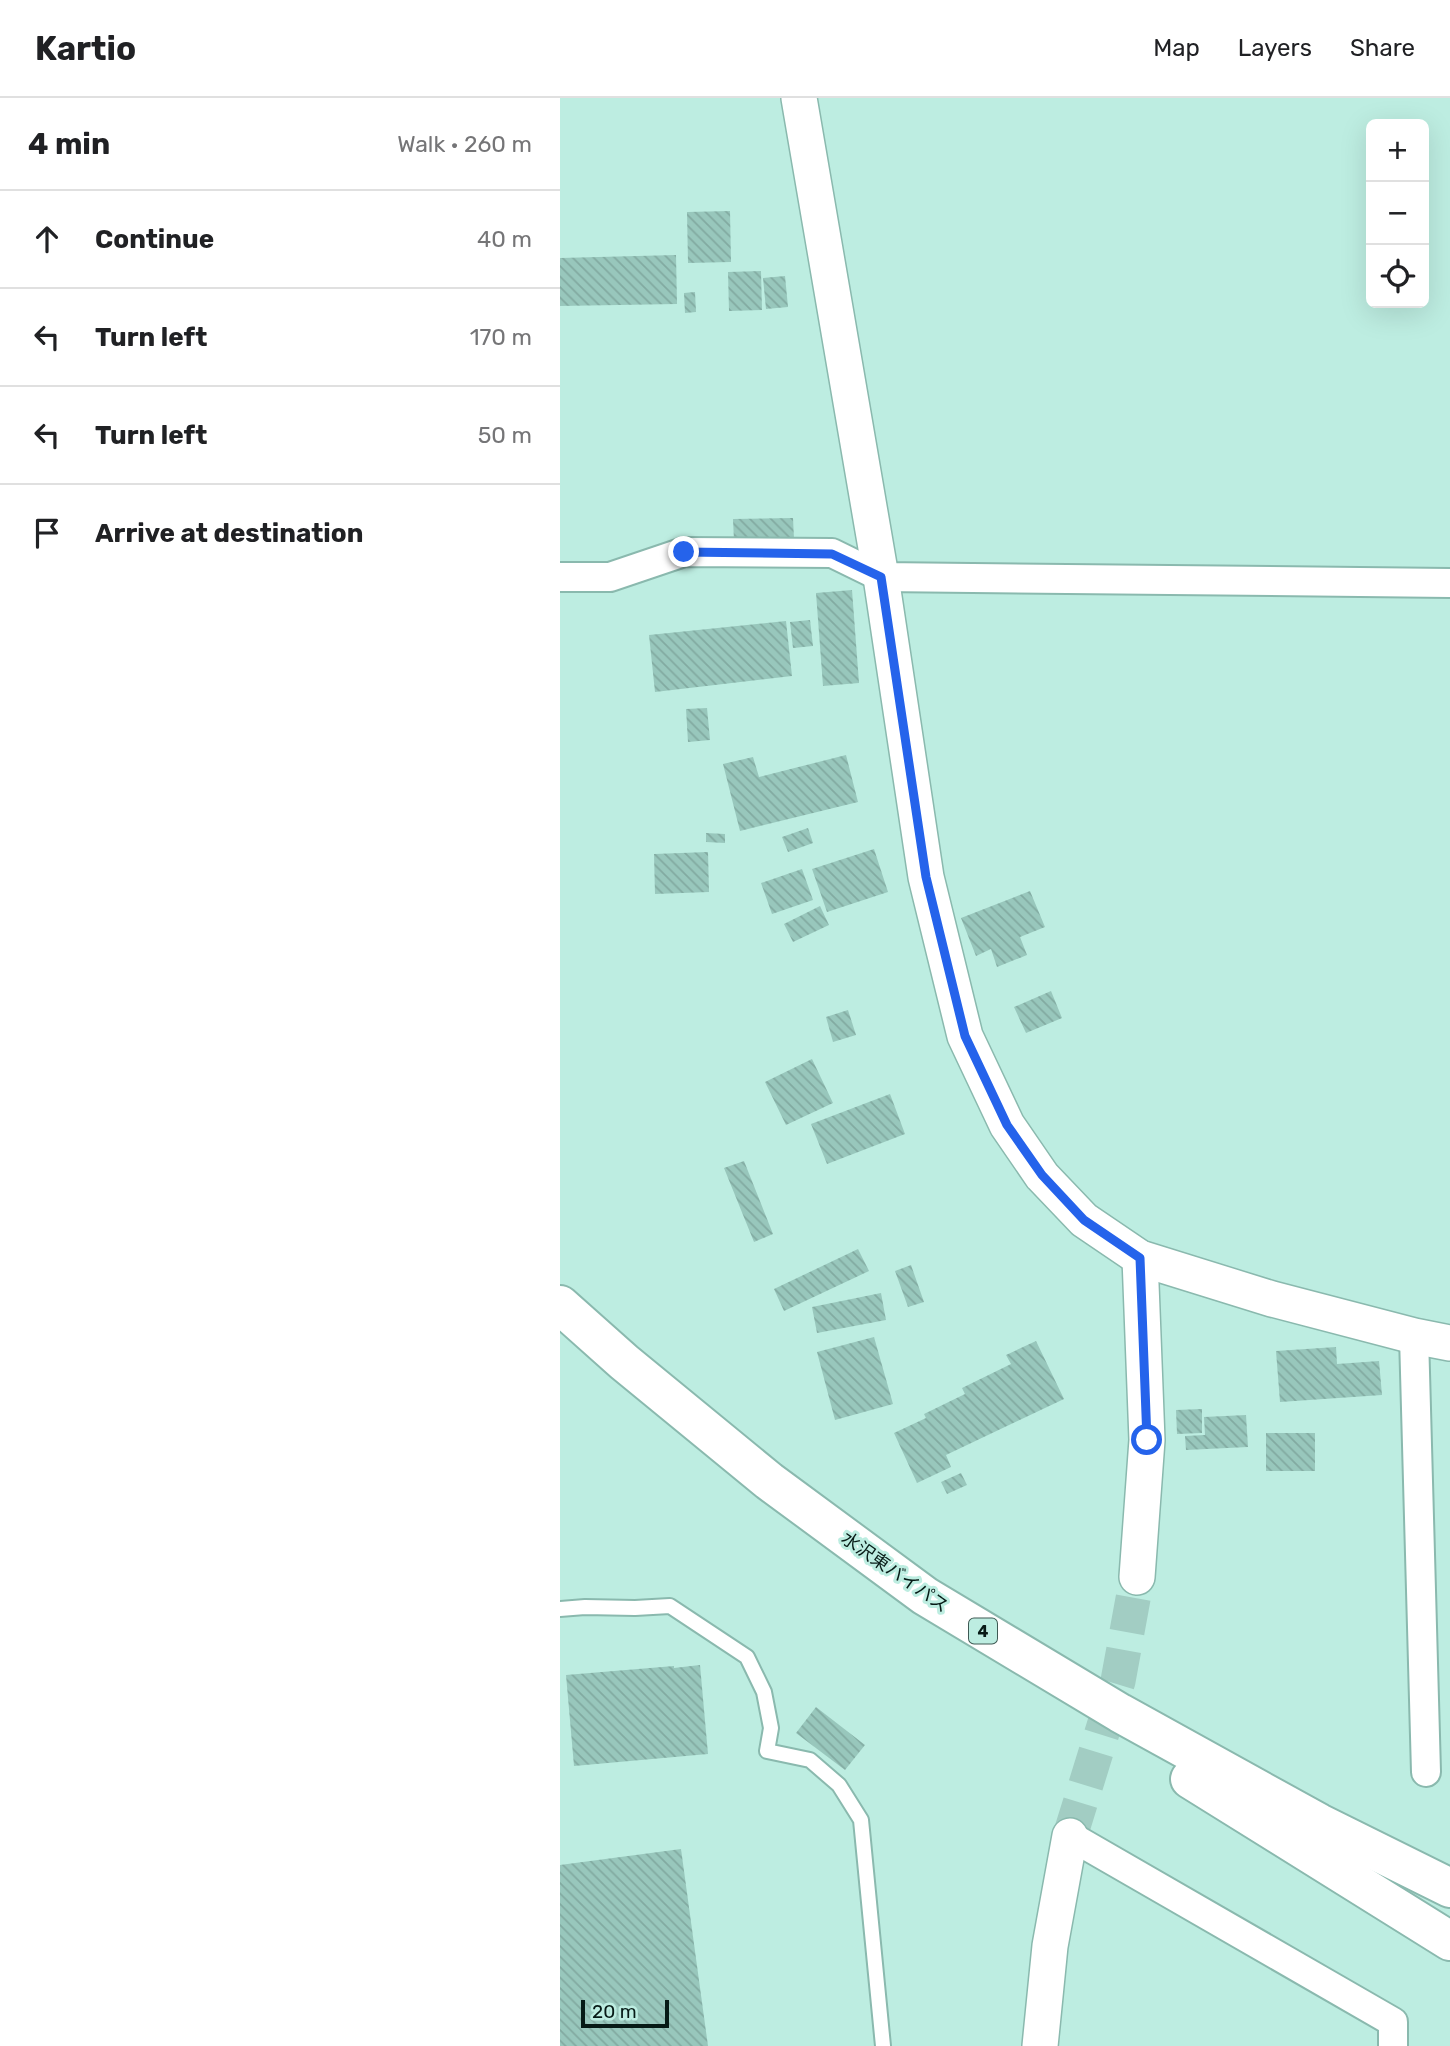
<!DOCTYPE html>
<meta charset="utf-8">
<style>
:root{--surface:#fff;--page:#f2f2f2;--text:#202124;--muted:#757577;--line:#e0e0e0}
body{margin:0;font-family:Rubik,"Noto Sans JP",sans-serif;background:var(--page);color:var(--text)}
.controls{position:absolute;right:21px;top:21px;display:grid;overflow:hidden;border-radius:10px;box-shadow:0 7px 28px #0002}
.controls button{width:63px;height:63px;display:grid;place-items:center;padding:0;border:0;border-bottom:2px solid var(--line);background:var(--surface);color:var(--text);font:35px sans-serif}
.scale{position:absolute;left:21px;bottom:18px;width:88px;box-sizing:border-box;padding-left:7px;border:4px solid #071a16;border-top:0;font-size:19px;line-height:24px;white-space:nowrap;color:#071a16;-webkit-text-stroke:5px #bdede1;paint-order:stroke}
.stop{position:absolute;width:21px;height:21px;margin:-16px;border:5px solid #2563eb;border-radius:50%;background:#fff}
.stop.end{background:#2563eb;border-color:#fff;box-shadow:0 2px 7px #0008}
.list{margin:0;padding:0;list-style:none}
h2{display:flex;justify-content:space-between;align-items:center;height:91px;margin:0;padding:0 28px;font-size:30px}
h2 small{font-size:23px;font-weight:400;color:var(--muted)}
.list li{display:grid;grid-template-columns:46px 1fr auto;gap:21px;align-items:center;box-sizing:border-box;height:98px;padding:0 28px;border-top:2px solid var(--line)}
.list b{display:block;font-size:26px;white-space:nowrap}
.list em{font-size:23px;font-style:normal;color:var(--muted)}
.icon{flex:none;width:38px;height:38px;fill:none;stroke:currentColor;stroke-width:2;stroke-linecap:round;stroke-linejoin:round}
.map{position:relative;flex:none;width:890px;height:1948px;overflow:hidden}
header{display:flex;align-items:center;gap:42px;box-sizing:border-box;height:98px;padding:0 35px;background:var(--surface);border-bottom:2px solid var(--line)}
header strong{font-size:33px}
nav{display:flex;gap:38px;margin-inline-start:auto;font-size:24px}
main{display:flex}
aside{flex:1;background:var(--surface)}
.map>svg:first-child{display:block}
.building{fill:url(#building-back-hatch)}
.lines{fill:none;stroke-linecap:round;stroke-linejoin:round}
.tertiary-tunnel{stroke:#a2cdc3;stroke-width:35;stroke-dasharray:35 18;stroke-linecap:butt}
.service-casing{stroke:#8ab9ae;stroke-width:18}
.minor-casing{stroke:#8ab9ae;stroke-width:32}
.tertiary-casing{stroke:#8ab9ae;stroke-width:38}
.trunk-casing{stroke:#8ab9ae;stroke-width:42}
.service{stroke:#fff;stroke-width:14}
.minor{stroke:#fff;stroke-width:28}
.tertiary{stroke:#fff;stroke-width:35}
.trunk{stroke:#fff;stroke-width:38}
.route{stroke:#2563eb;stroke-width:9}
.labels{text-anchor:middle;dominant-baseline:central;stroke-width:6;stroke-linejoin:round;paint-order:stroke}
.shield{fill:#bdede1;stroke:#3e5953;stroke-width:2}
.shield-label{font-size:16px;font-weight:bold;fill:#071a16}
.street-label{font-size:18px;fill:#071a16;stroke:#bdede1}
</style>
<header>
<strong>Kartio</strong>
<nav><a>Map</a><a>Layers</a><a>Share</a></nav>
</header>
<main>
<aside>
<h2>4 min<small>Walk · 260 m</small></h2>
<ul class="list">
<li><svg class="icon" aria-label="ahead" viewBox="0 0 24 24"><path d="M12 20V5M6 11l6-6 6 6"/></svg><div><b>Continue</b></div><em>40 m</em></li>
<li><svg class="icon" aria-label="left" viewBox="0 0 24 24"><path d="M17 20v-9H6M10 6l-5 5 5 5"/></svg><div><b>Turn left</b></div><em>170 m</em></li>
<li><svg class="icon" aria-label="left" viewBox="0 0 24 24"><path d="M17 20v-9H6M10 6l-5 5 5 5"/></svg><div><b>Turn left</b></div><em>50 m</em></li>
<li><svg class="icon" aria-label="arrive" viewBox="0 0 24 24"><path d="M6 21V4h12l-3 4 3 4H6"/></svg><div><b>Arrive at destination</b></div></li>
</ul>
</aside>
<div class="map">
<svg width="890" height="1948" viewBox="0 0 890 1948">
<defs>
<pattern id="building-back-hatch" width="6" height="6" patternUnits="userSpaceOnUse" patternTransform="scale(1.75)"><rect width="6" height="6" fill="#98c7bc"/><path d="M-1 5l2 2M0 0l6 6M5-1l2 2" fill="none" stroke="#82aaa1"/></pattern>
</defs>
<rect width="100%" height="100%" fill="#bdede1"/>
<g class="building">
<path d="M170,113L171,164L128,165L127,114Z"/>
<path d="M116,157L117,206L0,208V160Z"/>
<path d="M201,173L202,212L169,213L168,174Z"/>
<path d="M225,178L228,209L206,211L203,180Z"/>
<path d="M135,194L136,214L125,215L124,195Z"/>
<path d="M233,420L234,441L174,443L173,421Z"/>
<path d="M292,492L299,585L263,588L256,495Z"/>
<path d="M250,522L253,548L233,550L230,524Z"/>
<path d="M226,523L232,578L95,594L89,537Z"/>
<path d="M147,610L150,642L128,644L126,611Z"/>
<path d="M286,657L298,704L180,733L163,666L193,659L199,679Z"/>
<path d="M248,730L253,745L228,754L222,739Z"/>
<path d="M146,735L165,736V745L146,744Z"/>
<path d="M314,751L328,794L267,814L252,771Z"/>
<path d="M148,754L149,794L95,796L94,756Z"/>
<path d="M242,771L253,802L212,816L201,785Z"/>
<path d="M470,793L485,829L460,839L467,857L437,869L431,851L416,858L401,820Z"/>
<path d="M260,808L269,827L233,844L224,826Z"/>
<path d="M491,893L502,920L466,935L454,909Z"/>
<path d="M288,912L296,937L273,944L266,919Z"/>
<path d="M252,961L273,1005L226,1027L205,984Z"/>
<path d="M330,996L345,1036L267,1066L251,1026Z"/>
<path d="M184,1063L213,1136L194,1144L164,1070Z"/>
<path d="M298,1151L309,1173L224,1213L214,1191Z"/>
<path d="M351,1167L364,1204L348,1209L335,1173Z"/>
<path d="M321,1195L326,1222L257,1235L252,1209Z"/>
<path d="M314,1239L333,1306L275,1322L257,1254Z"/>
<path d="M476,1243L504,1301L386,1357L391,1369L357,1385L334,1335L366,1320L364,1316L405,1296L402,1290L451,1266L446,1257Z"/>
<path d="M776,1249L777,1266L819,1263L822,1297L720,1304L716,1253Z"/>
<path d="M642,1311V1335L617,1336L616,1312Z"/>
<path d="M686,1317L688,1349L626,1352L625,1338L645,1337L644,1319Z"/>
<rect x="706" y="1335" width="49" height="38"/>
<path d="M401,1375L407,1387L387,1396L381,1384Z"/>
<path d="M140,1567L148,1656L14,1668L6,1577L114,1568V1570Z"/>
<path d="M256,1609L305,1647L285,1672L236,1635Z"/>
<path d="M121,1751L148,1948H0V1767Z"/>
</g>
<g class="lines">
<path class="tertiary-tunnel" d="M510,1738L558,1583L577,1479"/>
<g class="service-casing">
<path id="service" d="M0,1511L25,1509L75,1510L110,1508L187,1559L204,1594L211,1630L207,1653L250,1662L279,1687L301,1722L323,1948"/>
</g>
<g class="minor-casing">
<g id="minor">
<path d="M0,479H50L124,454L272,455L321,479L890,485"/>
<path d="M854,1238L866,1674"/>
<path d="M510,1738L833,1924V1948"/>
</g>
</g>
<g class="tertiary-casing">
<g id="tertiary">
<path d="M239,0L321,479L366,779L405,938L447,1027L482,1078L524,1122L580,1160L712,1201L854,1238L890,1245"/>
<path d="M577,1479L587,1342L580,1160"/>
<path d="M480,1948L490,1848L510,1738"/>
</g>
</g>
<g class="trunk-casing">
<g id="trunk">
<path d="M0,1207L64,1264L209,1383L365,1498L560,1615L759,1725L890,1790"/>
<path d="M630,1681L890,1843"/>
</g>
</g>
<use href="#service" class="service"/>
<use href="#minor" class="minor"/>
<use href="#tertiary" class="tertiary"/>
<use href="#trunk" class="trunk"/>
</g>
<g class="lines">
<path class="route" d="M124,454L272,456L321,479L366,779L405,938L447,1027L482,1077L524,1122L580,1160L587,1342"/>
</g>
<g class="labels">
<rect class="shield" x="409" y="1520.5" width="28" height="25" rx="5"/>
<g class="shield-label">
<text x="423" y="1533">4</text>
</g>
<g class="street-label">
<text transform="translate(335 1474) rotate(35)">水沢東バイパス</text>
</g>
</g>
</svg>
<div class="controls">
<button>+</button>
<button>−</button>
<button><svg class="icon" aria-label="locate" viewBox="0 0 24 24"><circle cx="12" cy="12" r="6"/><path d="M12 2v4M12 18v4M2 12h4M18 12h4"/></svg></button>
</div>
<div class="scale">20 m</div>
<div class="stop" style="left:587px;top:1342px"></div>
<div class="stop end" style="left:124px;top:454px"></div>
</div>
</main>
